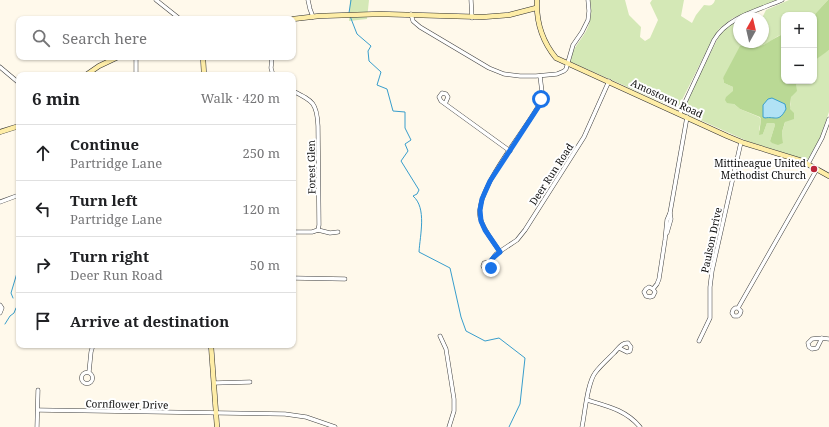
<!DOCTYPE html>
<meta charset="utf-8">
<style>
:root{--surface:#fff;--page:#f2f2f2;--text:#202124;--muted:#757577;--line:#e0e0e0}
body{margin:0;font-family:"Noto Serif",serif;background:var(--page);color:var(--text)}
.controls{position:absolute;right:12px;top:12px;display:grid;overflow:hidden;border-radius:8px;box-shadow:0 1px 3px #0004}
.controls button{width:36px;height:36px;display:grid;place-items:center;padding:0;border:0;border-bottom:1px solid var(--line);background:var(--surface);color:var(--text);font:20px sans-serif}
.compass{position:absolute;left:733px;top:12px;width:36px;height:36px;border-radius:50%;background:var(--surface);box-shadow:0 1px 3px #0004;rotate:8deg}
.stop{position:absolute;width:12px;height:12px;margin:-9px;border:3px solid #1a73e8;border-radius:50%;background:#fff}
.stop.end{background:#1a73e8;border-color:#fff;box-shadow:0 1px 4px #0008}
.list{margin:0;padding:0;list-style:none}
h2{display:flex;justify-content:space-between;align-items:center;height:52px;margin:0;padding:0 16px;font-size:17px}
h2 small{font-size:13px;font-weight:400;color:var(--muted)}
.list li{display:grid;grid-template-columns:26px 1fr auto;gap:12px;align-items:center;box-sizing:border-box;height:56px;padding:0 16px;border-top:1px solid var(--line)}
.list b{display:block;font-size:15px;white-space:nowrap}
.list p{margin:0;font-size:13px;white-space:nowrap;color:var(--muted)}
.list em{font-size:13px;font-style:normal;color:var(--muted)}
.icon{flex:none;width:22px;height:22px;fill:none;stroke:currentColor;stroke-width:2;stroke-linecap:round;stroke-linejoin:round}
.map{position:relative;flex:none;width:829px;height:427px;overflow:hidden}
.search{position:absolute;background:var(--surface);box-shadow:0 1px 3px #0004;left:16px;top:16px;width:280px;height:44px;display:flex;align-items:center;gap:10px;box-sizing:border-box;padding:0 14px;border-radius:8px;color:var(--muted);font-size:15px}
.panel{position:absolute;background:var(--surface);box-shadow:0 1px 3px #0004;left:16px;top:72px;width:280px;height:276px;border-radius:8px}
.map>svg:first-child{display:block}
.green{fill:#d4e8b6}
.forest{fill:#bad995}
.water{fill:#b1e2f5;stroke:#389ecc}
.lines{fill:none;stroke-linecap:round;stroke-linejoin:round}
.stream{stroke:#389ecc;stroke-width:1}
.street-casing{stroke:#3f3f3f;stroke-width:4.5}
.secondary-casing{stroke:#2e2e2e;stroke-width:5.5}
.street{stroke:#fff;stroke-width:3.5}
.secondary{stroke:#feeda7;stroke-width:4.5}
.route{stroke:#1a73e8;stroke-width:5}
.poi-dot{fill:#bb2639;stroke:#fff;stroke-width:1.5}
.labels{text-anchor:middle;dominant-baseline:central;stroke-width:4;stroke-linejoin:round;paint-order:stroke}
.street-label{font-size:10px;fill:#0c0c0c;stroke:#fff}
.poi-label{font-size:10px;fill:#0c0c0c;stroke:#fff;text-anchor:end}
</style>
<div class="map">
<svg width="829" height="427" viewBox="0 0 829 427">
<rect width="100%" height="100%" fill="#fff9eb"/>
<g class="green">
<path d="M350,0H369L367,19L349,21Z"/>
<path d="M590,0H625L629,15L641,27L640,37L645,41L650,38L658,20L650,3L652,0H684L681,16L692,23L696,15L704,5C710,6 713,6 715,0H777L733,18L719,29L711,42L678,108H675L571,62C571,51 577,45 583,36C591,25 592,13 590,0Z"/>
<path d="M789,0H828L814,15H784V34L778,36L766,44L758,47L723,78L724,83L733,87L734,104L740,109L759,117L761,119L759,130L763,134L767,123L769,122L774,123L775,125L770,141L783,143L782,132L791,104V97L797,81H814V61L825,52L829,50V112L820,138L808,159L806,160L747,141L689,115L685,113L684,110L698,78L719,36L727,27L739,21V42H763V18H762L766,10Z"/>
</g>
<g class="forest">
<path d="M828,0H829V50L814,61V15Z"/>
<path d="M784,34V81H797L796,85L797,91L791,97L790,109L794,113V119L785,122L782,132L783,143L778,145L772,143L770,141L775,125L774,123H767L763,134L759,135L761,119L760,117L740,109L734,104L727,103L725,100L726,97L733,91V87L724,83L723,78L740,46L751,43L758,47C768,44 774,37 784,34Z"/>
</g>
<path class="water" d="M772,98L785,104L786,109C779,123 775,116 765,118L763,117V105L768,99Z"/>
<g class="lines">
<g class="stream">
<path d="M349,13L351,0"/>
<path d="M350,16L357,34L371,46L368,51L369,61L381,72L377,85L387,89L393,111L405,112V128L411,140L405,144L408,151L401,161L419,190L417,194L413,196C427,208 420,235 419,252L450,268L461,317L466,331L485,341L499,338L525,358L520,404L509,427"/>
<path d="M13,298L11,293L17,273L19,272"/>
<path d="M5,324L10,316L14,313L16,308"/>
</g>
<g class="street-casing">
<g id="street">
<path d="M156,0L180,19"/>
<path d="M308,0L310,9L313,17"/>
<path d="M471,0L472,18"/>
<path d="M411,14L413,21L420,27L489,68L504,74L520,76H536L557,74L564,71L566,69L573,45L582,32L588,20L589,11L588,0"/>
<path d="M136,57V75"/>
<path d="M272,57L271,68L273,75"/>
<path d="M0,67L19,83"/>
<path d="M293,91C313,101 317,103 318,126L319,225L318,230L312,232H293"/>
<path d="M445,104L448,97L446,94L442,93L439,97L441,101L510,151"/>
<path d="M680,113L714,40C727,17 759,10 782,0"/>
<path d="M808,164L822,138L829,119"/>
<path d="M0,202L19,195"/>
<path d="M318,230L330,233L338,232"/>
<path d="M667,233L671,219L670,213"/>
<path d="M500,252C493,241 483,230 480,217C475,189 526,130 540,103L542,92L540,76"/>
<path d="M490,262L492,266L491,269L488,270H485L483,266L484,263L490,262L496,254L517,240L525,230L584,137L609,81"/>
<path d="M293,278L345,279"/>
<path d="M653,289L655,292L653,296L650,297L646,296L644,292L646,289L649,287L653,289L657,284L659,279L665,240L667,220L670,213L687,117"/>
<path d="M0,305L2,308L0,313"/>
<path d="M738,308L741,311L740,314L738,316H734L732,313L733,310L735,308H738L817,169"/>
<path d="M440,336L446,349L454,399V411L449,427"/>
<path d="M822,338L817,348L812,349L809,347L808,343L812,339C818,338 823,338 829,339"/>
<path d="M699,341L710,318V287L712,271L741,142"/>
<path d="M89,372L91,352L93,345"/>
<circle cx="87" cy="378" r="5.5"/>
<path d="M214,383L250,382"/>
<path d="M587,400C607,406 626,410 640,427"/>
<path d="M38,410L285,414L306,417L335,427"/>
<path d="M37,427L38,390"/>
<path d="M582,427C585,413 587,384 595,373C600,366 608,359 614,353C618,349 622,342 628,343L631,347L630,351L627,352L619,348"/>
</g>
</g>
<g class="secondary-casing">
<g id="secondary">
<path d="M537,0C536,22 542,41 556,58L727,136L744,143L802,161L829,176"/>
<path d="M293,19L319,16L380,14L483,17L509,15L536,8"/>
<path d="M203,57L204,75"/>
<path d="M86,75L99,66L118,57"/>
<path d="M0,132L19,126"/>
<path d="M211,345L217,427"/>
</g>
</g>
<use href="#street" class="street"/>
<use href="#secondary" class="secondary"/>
</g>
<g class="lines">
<path class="route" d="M491,268L492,265L490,262L494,257L500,252L485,230L481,221L480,210L482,199L490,181L539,106L541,99"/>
</g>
<circle class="poi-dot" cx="814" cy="169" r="4"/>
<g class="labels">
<g class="street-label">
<text transform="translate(667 98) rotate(25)">Amostown Road</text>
<text transform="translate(311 167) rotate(-91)">Forest Glen</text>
<text transform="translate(551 174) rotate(-57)">Deer Run Road</text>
<text transform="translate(711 240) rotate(-78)">Paulson Drive</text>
<text transform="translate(127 404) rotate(1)">Cornflower Drive</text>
</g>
<g class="poi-label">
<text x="806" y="163">Mittineague United<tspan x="806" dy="12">Methodist Church</tspan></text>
</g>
</g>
</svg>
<div class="controls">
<button>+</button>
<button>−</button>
</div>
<svg class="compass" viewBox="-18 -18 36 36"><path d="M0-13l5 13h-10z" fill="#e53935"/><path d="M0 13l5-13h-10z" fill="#757577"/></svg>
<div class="stop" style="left:541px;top:99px"></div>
<div class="stop end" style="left:491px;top:268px"></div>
<div class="search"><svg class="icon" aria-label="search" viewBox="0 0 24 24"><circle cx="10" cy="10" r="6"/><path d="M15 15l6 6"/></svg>Search here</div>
<section class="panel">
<h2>6 min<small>Walk · 420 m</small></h2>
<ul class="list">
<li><svg class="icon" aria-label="ahead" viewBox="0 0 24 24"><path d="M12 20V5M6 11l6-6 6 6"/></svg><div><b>Continue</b><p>Partridge Lane</p></div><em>250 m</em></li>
<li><svg class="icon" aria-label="left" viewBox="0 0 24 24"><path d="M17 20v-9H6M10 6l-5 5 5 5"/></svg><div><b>Turn left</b><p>Partridge Lane</p></div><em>120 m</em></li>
<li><svg class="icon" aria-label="right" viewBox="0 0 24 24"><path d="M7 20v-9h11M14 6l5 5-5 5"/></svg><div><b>Turn right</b><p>Deer Run Road</p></div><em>50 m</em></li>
<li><svg class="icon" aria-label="arrive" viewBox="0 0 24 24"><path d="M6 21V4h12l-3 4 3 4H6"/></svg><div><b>Arrive at destination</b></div></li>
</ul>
</section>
</div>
